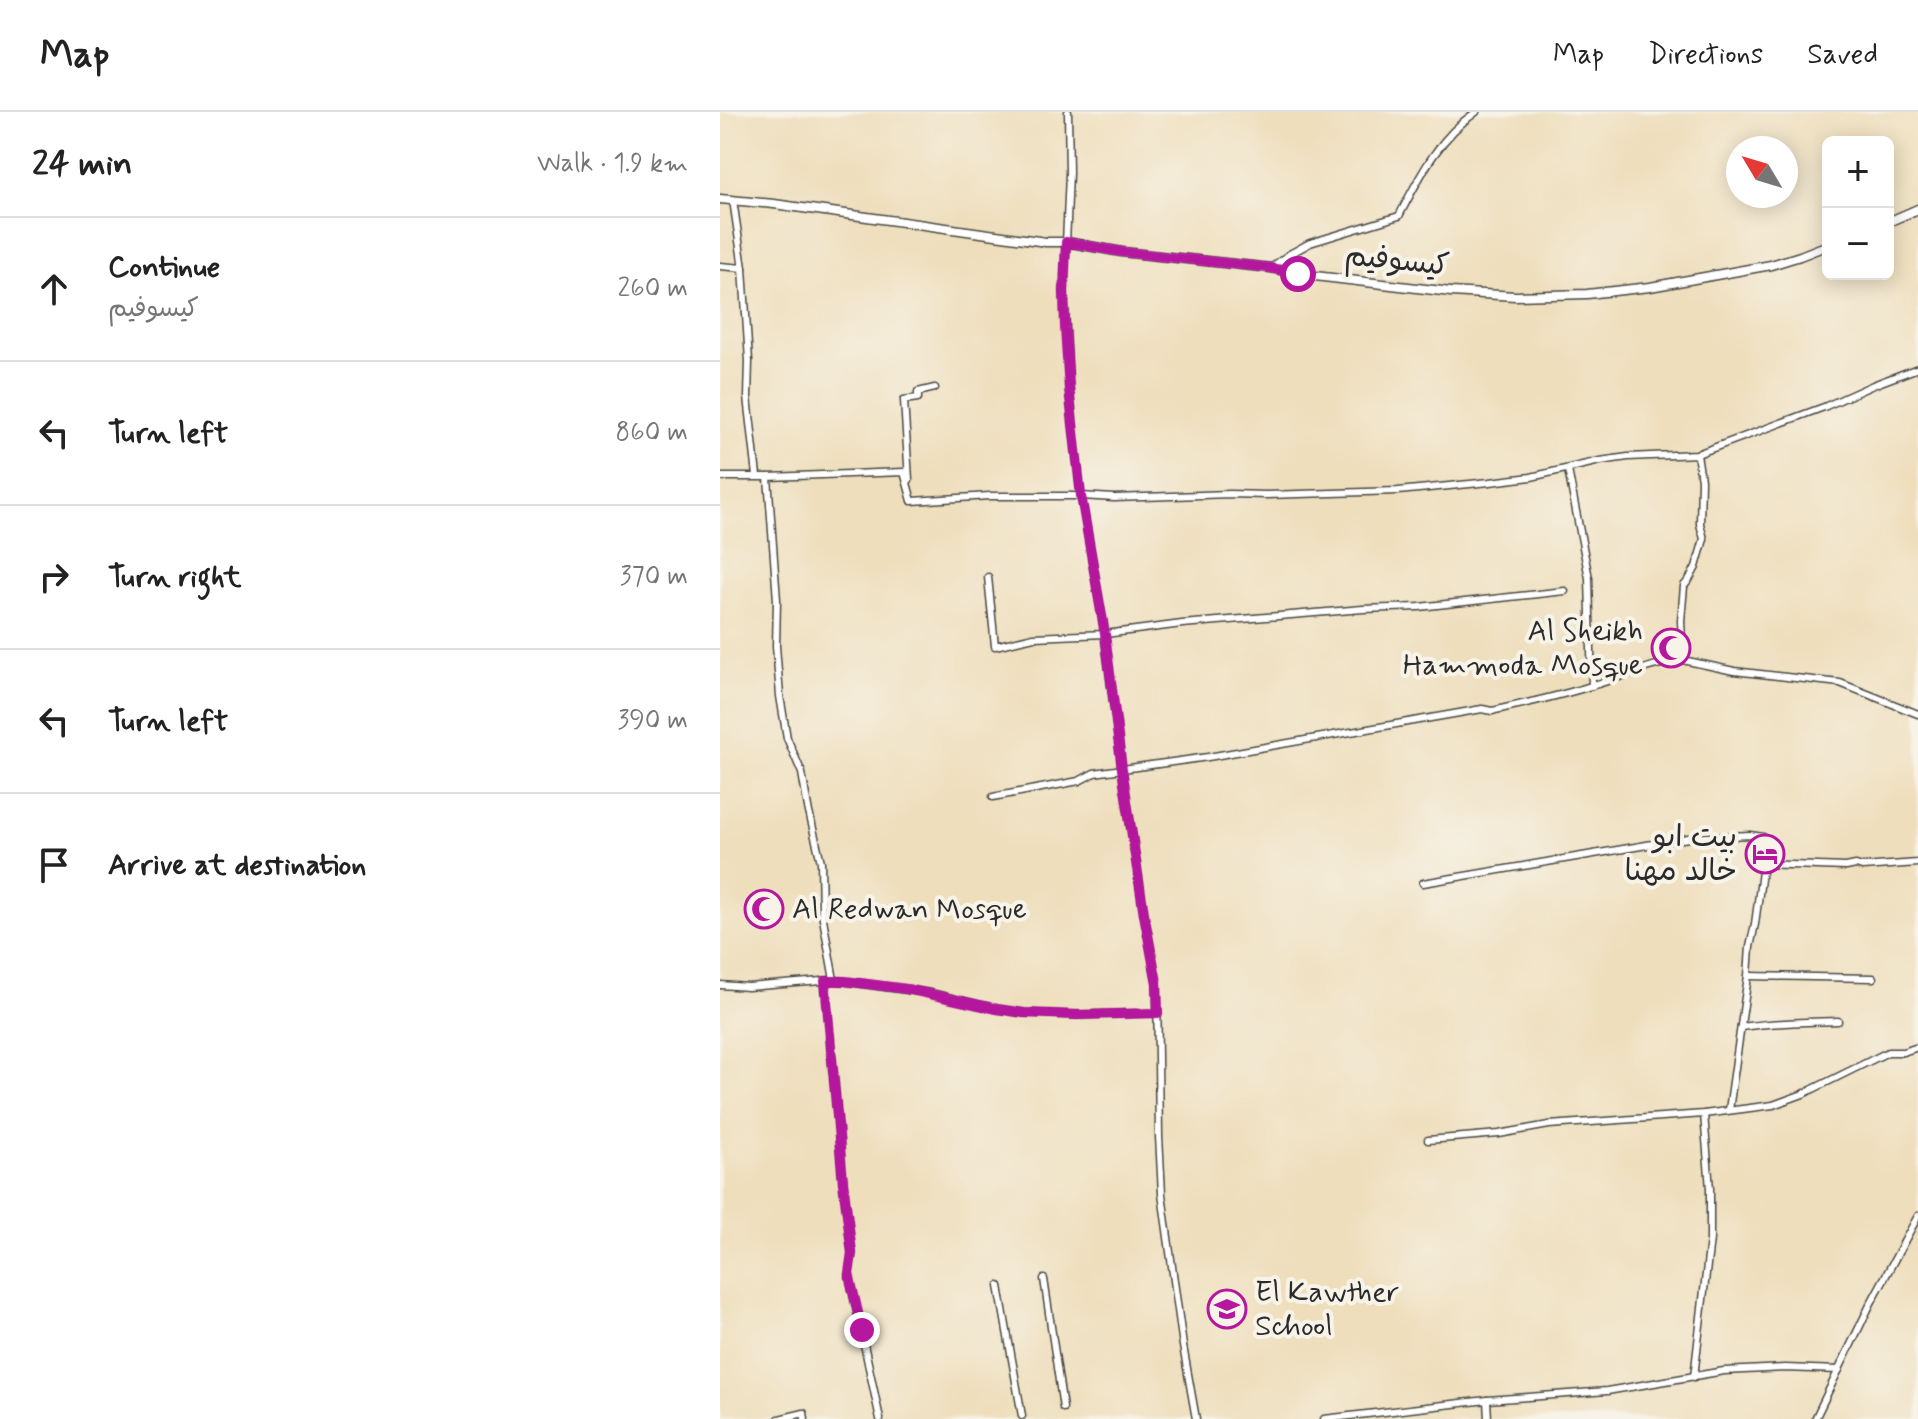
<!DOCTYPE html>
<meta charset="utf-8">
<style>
:root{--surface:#fff;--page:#f2f2f2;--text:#222;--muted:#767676;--line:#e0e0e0}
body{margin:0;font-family:Mynerve,"Playpen Sans Arabic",sans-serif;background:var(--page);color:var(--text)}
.controls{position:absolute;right:24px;top:24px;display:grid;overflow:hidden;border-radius:12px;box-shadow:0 4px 20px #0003}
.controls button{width:72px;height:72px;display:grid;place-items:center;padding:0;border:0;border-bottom:2px solid var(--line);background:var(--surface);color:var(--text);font:40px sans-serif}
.compass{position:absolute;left:1006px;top:24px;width:72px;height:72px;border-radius:50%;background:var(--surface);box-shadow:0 4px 20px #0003;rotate:308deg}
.stop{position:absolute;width:24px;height:24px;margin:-18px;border:6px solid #b5179e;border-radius:50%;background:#fff}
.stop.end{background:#b5179e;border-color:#fff;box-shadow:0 2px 8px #0008}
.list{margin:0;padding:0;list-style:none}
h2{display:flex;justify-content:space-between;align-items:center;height:104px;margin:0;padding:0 32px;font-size:34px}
h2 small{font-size:26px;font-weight:400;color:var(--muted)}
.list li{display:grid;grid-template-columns:52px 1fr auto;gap:24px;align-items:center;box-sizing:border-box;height:144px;padding:0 32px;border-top:2px solid var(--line)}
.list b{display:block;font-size:30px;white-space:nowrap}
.list p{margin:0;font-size:26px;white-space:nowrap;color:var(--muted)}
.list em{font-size:26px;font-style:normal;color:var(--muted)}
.icon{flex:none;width:44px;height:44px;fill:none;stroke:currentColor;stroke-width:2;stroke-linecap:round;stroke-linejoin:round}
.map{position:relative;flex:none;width:1198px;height:1307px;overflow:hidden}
header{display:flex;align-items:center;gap:48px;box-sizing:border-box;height:112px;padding:0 40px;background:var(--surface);border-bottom:2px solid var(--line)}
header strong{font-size:38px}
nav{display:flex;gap:44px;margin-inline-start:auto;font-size:28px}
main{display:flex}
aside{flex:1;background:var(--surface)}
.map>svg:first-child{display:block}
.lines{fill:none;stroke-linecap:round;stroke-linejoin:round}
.street-casing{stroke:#484641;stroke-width:9}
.secondary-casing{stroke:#484641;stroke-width:11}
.street{stroke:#fff;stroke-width:6}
.secondary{stroke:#fff;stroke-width:8}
.route{stroke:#b5179e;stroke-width:10}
.labels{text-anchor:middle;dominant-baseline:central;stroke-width:8;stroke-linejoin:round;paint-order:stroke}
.street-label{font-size:30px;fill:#2b2b2b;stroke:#f7f3e8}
.poi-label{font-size:30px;fill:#2b2b2b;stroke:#f7f3e8;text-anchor:end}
</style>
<header>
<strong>Map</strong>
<nav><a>Map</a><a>Directions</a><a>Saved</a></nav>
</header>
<main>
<aside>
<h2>24 min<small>Walk · 1.9 km</small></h2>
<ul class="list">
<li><svg class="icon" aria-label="ahead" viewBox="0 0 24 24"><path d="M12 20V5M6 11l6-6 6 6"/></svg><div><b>Continue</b><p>كيسوفيم</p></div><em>260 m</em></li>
<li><svg class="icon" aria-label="left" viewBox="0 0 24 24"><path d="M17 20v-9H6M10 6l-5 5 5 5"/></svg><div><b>Turn left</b></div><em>860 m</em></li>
<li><svg class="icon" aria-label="right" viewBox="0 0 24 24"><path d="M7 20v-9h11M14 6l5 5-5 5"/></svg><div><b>Turn right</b></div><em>370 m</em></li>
<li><svg class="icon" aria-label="left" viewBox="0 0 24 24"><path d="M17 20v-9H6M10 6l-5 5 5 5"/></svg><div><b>Turn left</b></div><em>390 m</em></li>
<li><svg class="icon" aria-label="arrive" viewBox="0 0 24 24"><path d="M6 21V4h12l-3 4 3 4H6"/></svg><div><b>Arrive at destination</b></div></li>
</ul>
</aside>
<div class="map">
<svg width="1198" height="1307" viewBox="0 0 1198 1307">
<rect width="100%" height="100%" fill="#f7f3e8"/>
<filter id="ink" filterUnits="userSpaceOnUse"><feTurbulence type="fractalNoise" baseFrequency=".0125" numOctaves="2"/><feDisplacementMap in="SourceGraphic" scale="16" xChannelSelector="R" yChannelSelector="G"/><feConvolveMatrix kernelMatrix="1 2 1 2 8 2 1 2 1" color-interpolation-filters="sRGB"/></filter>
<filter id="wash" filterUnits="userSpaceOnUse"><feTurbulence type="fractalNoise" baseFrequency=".006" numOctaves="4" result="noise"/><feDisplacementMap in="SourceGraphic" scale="32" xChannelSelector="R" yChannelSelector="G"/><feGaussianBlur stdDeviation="1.8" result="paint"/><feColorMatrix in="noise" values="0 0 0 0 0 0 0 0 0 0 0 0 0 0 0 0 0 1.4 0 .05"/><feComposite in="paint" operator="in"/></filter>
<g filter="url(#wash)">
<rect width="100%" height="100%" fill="#eedebc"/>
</g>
<g filter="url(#ink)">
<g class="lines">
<g class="street-casing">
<g id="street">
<path d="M348,0L349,61L344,180L349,276L361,384L383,510L402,657L424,802L437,871L439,1024L442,1082L463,1234L476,1307"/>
<path d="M13,88L23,156L29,249L28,285L37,364"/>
<path d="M0,154L23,156"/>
<path d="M551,156L568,143L590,131L679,104C700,64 718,26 756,0"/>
<path d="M848,358L869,466L872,574"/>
<path d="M0,365H48L184,360L192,389L270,384H361L394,386L510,382L546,383L678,379L770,370L811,365L880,349L908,345L977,342L1104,295L1153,273L1198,256"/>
<path d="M48,365L57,488L56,534L60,584L67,626L82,661L88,696L101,750L102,801L114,868"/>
<path d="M189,368L184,288L198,286V280L215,276"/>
<path d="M268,465L275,534L314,525L385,522L462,512L643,497L699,495L845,479"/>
<path d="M963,548L961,509L964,474L969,468L976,455L984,427L980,412L981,368L977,342"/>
<path d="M273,685L359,669L374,661L488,645L762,597L772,599C806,591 841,584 874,573C903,565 933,551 963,548L1014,559L1120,571L1198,602"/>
<path d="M1043,752L1126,755L1136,753L1142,755L1198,751"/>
<path d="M703,771L968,726L1030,723L1043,725V752L1035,812L1030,835L1028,864L1009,998"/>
<path d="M1028,864L1153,866"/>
<path d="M105,869L123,1070L132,1141L129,1162L160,1307"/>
<path d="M0,873L28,875L114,868L210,881L277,897L304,901L357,903L438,901"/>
<path d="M1021,915C1053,910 1086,910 1118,909"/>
<path d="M708,1028L779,1022L829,1013L984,1002L1053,993L1083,982L1168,940H1183L1198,935"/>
<path d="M324,1167L343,1296"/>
<path d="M279,1174L302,1304"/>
<path d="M974,1265L990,1127V1077L984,1002"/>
<path d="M767,1288L768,1307"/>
<path d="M59,1307L84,1301L85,1307"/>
<path d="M604,1307L767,1288L887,1279L1004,1259L1065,1256L1119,1258"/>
<path d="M1095,1307L1151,1191L1198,1104"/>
</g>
</g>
<g class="secondary-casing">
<g id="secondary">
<path d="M0,87L54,92L326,130H346L402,140L551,156L578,162L731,180L795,184L867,182L930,175L1051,153L1080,144L1108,133"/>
<path d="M1168,110L1198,97"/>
</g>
</g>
<use href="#street" class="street"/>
<use href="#secondary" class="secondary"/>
</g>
</g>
<g class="lines" filter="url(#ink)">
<path class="route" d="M142,1218L129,1162L132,1141L123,1070L105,869H125L187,877L277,897L304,901L357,903L438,901L437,871L424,802L402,657L385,522L361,384L349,276L345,216L344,180L346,130L402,140L551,156L578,162"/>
</g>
<defs>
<g id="mosque-ring" transform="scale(2)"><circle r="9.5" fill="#f7f3e8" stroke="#b5179e" stroke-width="1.5"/><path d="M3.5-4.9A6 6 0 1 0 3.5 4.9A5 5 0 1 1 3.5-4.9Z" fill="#b5179e"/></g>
<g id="hotel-ring" transform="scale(2)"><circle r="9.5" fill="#f7f3e8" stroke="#b5179e" stroke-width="1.5"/><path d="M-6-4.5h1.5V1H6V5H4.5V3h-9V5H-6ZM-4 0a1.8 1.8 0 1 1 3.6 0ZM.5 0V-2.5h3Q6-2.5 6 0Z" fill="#b5179e"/></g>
<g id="school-ring" transform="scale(2)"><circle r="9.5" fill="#f7f3e8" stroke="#b5179e" stroke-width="1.5"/><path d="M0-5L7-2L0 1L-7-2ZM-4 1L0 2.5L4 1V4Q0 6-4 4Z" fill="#b5179e"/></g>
</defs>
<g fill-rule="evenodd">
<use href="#mosque-ring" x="951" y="536"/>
<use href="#hotel-ring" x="1045" y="742"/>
<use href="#mosque-ring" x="44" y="797"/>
<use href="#school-ring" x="507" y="1197"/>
</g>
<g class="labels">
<g class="street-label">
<text transform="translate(677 149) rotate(6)">كيسوفيم</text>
</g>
<g class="poi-label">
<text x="923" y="519">Al Sheikh<tspan x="923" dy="34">Hammoda Mosque</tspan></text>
<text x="1017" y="725">بيت ابو<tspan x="1017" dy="34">خالد مهنا</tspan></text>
<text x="72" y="797" text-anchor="start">Al Redwan Mosque</text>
<text x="535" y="1180" text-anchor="start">El Kawther<tspan x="535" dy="34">School</tspan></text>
</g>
</g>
</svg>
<div class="controls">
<button>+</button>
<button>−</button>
</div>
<svg class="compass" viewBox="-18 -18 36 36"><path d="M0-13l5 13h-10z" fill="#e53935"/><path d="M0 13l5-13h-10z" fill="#767676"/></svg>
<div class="stop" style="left:578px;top:162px"></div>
<div class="stop end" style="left:142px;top:1218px"></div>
</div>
</main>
